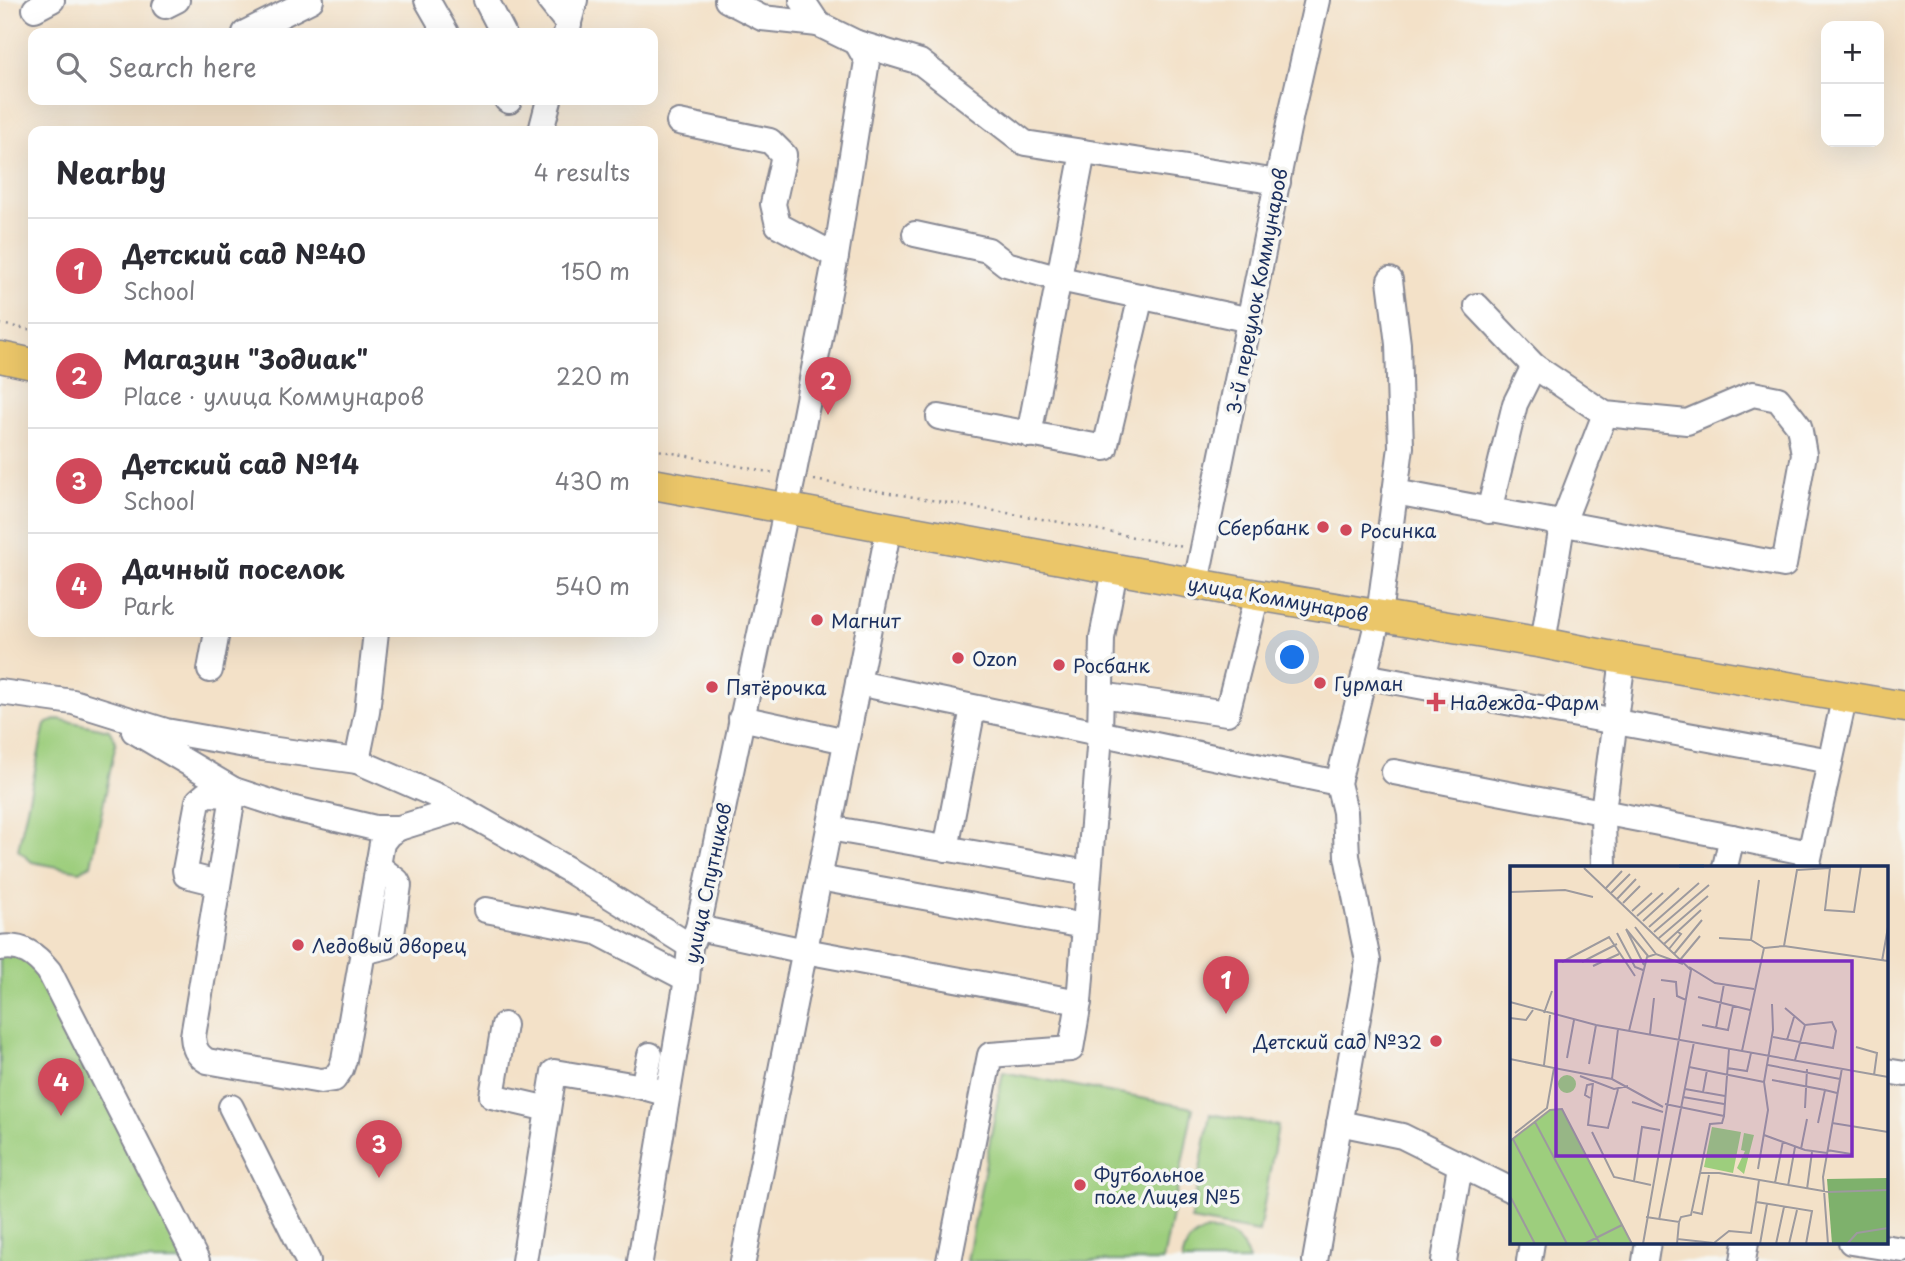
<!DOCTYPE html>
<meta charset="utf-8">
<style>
:root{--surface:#fff;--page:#f2f2f3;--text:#2b2b33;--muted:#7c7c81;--line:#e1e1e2;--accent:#d1495b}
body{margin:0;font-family:"Playpen Sans",sans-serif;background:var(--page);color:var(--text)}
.controls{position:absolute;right:21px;top:21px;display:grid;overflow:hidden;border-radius:14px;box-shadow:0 7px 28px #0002}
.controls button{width:63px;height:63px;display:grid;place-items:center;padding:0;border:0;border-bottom:2px solid var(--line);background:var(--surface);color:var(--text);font:35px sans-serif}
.you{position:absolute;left:1293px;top:658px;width:24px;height:24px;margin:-18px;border:5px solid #fff;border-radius:50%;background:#1a73e8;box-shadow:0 0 0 10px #1a73e833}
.badge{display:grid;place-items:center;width:46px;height:46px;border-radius:50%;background:var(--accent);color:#fff;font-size:23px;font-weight:700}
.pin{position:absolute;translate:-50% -58px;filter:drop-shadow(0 2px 4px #0008)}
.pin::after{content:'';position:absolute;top:37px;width:24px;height:21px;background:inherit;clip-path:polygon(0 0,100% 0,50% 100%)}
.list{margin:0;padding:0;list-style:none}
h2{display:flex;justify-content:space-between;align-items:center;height:91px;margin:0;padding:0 28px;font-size:30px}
h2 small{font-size:23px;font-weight:400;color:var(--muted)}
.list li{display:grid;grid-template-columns:46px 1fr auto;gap:21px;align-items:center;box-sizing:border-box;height:105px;padding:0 28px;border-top:2px solid var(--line)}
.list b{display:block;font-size:26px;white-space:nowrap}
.list p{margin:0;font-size:23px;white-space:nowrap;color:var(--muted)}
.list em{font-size:23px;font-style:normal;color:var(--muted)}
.icon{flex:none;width:38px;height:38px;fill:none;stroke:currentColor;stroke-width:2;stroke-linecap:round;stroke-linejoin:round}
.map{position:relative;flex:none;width:1905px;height:1261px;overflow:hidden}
.search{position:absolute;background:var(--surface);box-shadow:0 7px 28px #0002;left:28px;top:28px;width:630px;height:77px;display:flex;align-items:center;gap:18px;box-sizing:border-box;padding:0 24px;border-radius:14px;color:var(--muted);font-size:26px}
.panel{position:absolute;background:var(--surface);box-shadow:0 7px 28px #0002;left:28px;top:126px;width:630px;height:511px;border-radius:14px}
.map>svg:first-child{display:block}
.green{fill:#9dce7d;stroke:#5c7e6e;stroke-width:2}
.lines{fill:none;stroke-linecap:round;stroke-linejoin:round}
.minor-casing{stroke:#878893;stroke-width:28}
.major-casing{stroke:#878893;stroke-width:33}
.path{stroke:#878893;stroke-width:2.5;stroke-dasharray:2 5;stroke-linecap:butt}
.minor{stroke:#fff;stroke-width:24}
.major{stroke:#ebc669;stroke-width:30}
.poi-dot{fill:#d1495b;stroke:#f6f6f2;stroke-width:2.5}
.labels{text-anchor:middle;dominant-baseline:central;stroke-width:7;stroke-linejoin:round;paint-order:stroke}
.street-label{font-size:19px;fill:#1b2f5e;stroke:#f6f6f2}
.poi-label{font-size:19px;fill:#1b2f5e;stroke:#f6f6f2;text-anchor:start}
.inset-river{fill:none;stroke:#6ebbe8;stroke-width:3.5}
.inset-road{fill:none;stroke:#9d9a9e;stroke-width:2}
.view{fill:#7b2cbf;fill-opacity:0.15;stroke:#7b2cbf;stroke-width:3.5}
.inset-edge{fill:none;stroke:#1b2f5e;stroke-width:3.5}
</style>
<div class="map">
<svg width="1905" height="1261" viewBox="0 0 1905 1261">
<rect width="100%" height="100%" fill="#f6f6f2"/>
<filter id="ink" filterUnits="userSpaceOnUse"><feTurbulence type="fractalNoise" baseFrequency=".0143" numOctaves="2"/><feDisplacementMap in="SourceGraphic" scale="14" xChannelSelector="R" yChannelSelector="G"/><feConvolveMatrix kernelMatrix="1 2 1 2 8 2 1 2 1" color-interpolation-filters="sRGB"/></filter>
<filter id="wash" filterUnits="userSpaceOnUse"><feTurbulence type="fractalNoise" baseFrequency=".00686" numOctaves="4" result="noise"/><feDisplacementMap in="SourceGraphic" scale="28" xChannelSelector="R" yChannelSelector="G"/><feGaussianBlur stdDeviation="1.57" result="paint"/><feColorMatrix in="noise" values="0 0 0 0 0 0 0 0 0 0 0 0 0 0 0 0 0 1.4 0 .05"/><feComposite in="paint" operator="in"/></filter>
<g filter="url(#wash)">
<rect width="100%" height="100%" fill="#f3e1c8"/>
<g class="green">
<path d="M58,719L109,730L116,742L91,865L79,871L32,862L18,850L45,724Z"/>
<path d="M0,948L36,954L197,1261H0Z"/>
<path d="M1003,1072L1193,1108L1163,1261H967Z"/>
<path d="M1210,1114L1278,1126L1259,1232L1191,1220Z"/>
<path d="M1207,1231C1229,1230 1243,1239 1249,1261H1182C1185,1245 1190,1236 1207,1231Z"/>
</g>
</g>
<g filter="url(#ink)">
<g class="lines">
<g class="minor-casing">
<g id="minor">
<path d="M427,0L446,33"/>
<path d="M486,0L503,33"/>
<path d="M549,0L569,25"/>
<path d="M727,0L762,18L818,24"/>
<path d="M165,6L177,0"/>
<path d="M35,9L52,0"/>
<path d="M245,33L311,0"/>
<path d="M566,33L575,0"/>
<path d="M857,43L920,62L1025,143L1278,182"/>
<path d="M507,100L509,101"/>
<path d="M679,122L770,141L784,155L773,204L778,225L836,256"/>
<path d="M541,131L549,100"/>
<path d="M915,234L988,250L1006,264L1060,279L1250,320"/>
<path d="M939,417L1105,448L1141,296"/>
<path d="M1029,435L1083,152"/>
<path d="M1395,492L1784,565L1804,454L1799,426L1778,399L1753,394L1687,422L1605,414L1534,366L1477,306"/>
<path d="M1489,511L1515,404L1534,366"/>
<path d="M1196,583L1291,114L1317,0"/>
<path d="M1543,643L1562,525L1605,414"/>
<path d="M210,670L217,632"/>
<path d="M1364,676L1830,761"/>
<path d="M858,683L1338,783"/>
<path d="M0,692L73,702L166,731L262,748L357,761L442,798L567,869L690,946"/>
<path d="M1101,695L1227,713L1257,595"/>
<path d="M741,718L846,741"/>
<path d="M134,731L234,790L286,807L375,828H399L460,809"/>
<path d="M357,761L367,712L376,632"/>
<path d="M1394,772L1732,837"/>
<path d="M234,790L193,1036C194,1048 196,1054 207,1061L321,1081L334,1079L341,1069L344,1060L382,843L389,834L399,828"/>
<path d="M829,828L1088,873"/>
<path d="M946,849L973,708"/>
<path d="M1604,867L1603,811L1623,659"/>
<path d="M1725,867L1732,837L1809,853"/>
<path d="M1807,867L1845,695"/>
<path d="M819,878L1084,926"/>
<path d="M218,883L186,875L185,870L198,801L206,794L233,795"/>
<path d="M486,910L597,932L687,979"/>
<path d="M698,928L805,951L1079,1002L1100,735L1102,638L1115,570"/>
<path d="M0,948C22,944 36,955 49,971L197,1261"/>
<path d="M363,952L388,946L391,941L399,885L397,881L378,866"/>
<path d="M504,1025L492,1096L548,1109"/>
<path d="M1886,1071L1905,1074"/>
<path d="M643,1087L650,1055"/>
<path d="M231,1107L308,1261"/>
<path d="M1339,1123L1402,1136L1511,1190"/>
<path d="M1851,1242L1903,1250"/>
<path d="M524,1261L554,1072L643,1087L668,1094"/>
<path d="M640,1261L687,979L690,946L698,928L793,477L836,256L867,61L857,43L818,24L802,0"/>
<path d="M743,1261L889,527"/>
<path d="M949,1261L990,1055L1071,1049L1079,1002"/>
<path d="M1315,1261L1368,961L1347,856L1345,812L1338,783L1379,615L1401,447L1398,344L1390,280"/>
<path d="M1444,1261L1460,1166"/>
<path d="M1529,1261L1532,1242"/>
<path d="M1645,1261L1648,1242"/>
<path d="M1743,1261L1746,1242"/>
</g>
</g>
<g class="major-casing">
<g id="major">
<path d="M0,357L33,364"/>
<path d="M653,484L1257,595L1543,643L1623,659L1905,707"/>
</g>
</g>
<g class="path">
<path d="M0,324L33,330"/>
<path d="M653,449L773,473"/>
<path d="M814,480L1054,521L1183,547"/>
</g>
<use href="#minor" class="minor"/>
<use href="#major" class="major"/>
</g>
</g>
<g class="poi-dot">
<circle cx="1323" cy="527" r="7"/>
<circle cx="1346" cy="530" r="7"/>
<circle cx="817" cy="620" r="7"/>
<circle cx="958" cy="658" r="7"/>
<circle cx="1059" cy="665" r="7"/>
<circle cx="1320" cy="683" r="7"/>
<circle cx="712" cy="687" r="7"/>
<path d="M1432.5 691.5h7v7h7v7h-7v7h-7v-7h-7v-7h7z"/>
<circle cx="298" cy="945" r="7"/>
<circle cx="1436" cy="1041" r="7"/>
<circle cx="1080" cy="1185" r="7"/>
</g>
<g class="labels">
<g class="street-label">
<text transform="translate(1256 291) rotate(-79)">3-й переулок Коммунаров</text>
<text transform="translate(1278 598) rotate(10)">улица Коммунаров</text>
<text transform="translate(707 883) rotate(-78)">улица Спутников</text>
</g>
<g class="poi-label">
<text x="1309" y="527" text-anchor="end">Сбербанк</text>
<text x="1360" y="530">Росинка</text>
<text x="831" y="620">Магнит</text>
<text x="972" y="658">Ozon</text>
<text x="1073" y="665">Росбанк</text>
<text x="1334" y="683">Гурман</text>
<text x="726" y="687">Пятёрочка</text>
<text x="1450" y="702">Надежда-Фарм</text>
<text x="312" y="945">Ледовый дворец</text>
<text x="1422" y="1041" text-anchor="end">Детский сад №32</text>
<text x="1094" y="1174">Футбольное<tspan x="1094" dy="22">поле Лицея №5</tspan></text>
</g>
</g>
<g transform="translate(1510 866)">
<rect width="378" height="378" fill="#f3e1c8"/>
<path d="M48 218a9 9 0 1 1 18 0a9 9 0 1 1-18 0ZM52,243L122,378H0V275L40,244ZM202,261L231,266L223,307L194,301ZM234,267L244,269L234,308L227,302L235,285L231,284Z" fill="#9dce7d"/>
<path d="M378,312V378H322L317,313Z" fill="#7eb16c"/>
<path class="inset-river" d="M169,0H194"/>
<path class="inset-road" d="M74,2L181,104L133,378M96,22L112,5M0,26L55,24L83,31M101,27L120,8M107,33L126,13M113,37L130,20M122,45L142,27M127,50L153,27M133,55L169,22M125,61L146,88M139,61L189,17M116,63L134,99M116,63L138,90M144,66L199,19M107,67L125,101L133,104M149,72L198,30M209,72L241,74L254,82M241,74L249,14M154,78L191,44M274,80L287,4L320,2L315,44L344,46L351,0M254,82L274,80L378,95M159,83L171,68L168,66M164,88L192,54M170,94L190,70M372,95L378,61M52,96L99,71L125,110M72,96L107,78M83,100L109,88M179,101L205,117L244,123M151,114L166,116L167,130L176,134M188,131L240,144M0,136L86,159L378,211M34,147L42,125M0,152L16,154L23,144M192,159L218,164L223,140M206,162L214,118M119,165L137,91L146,88L173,98M140,168L144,132M263,171L323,182L326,165L322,156L295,159L275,142M277,174L284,151M346,181L367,187L364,209M232,185L254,82M57,192L64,154M0,193L44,202L37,242L5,267M285,194L295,159M79,198L86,159M34,199L40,149M258,199L330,213M179,201L254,216M44,202L102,213L153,241M217,202L237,205L241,187M70,210L104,223L118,220M102,213L108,163M262,214L315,224M83,217L78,259L98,262L108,223M175,223L215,230M193,226L197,204M173,231L214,238M80,232L75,229L77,219L82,218M122,236L153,246M155,238L214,250L219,183M295,242L297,203M25,256L90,378M308,257L315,224L327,227M322,257L378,266M82,266L104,311L141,319M254,269L295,284L317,287M3,273L57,378M0,275L40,244L52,243L122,378M291,283L297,253M317,284L341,288M248,303L258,244L254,216L263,164L262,138M190,307L200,258L212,257L214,250M124,315L132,261L150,264M265,317L273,275M278,320L285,281M297,323L302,286M0,330L25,378M246,336L249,314M183,346L192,348L199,309M136,351L169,356L171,351L181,349L190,307H209L319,326L378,324M149,354L184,176M167,373L204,377L219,365L241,367L246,336L302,345L296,378M74,378L112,359M167,378L169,356M250,378L257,338M266,378L274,341M279,378L287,344M318,378L313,311L332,202M337,378L347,367L378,362"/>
<path class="view" d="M46,95H342V290H46Z"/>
<rect width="378" height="378" class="inset-edge"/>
</g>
</svg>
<div class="controls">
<button>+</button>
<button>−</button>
</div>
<div class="you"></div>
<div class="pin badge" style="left:1226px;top:1014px">1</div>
<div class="pin badge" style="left:828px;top:415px">2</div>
<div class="pin badge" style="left:379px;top:1178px">3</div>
<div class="pin badge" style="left:61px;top:1116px">4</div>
<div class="search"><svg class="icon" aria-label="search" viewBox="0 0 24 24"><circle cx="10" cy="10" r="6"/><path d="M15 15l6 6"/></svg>Search here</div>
<section class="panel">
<h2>Nearby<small>4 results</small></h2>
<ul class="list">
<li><span class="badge">1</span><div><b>Детский сад №40</b><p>School</p></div><em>150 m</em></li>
<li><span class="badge">2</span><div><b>Магазин &quot;Зодиак&quot;</b><p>Place · улица Коммунаров</p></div><em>220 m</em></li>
<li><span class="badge">3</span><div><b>Детский сад №14</b><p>School</p></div><em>430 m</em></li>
<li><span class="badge">4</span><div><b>Дачный поселок</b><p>Park</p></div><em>540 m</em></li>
</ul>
</section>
</div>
